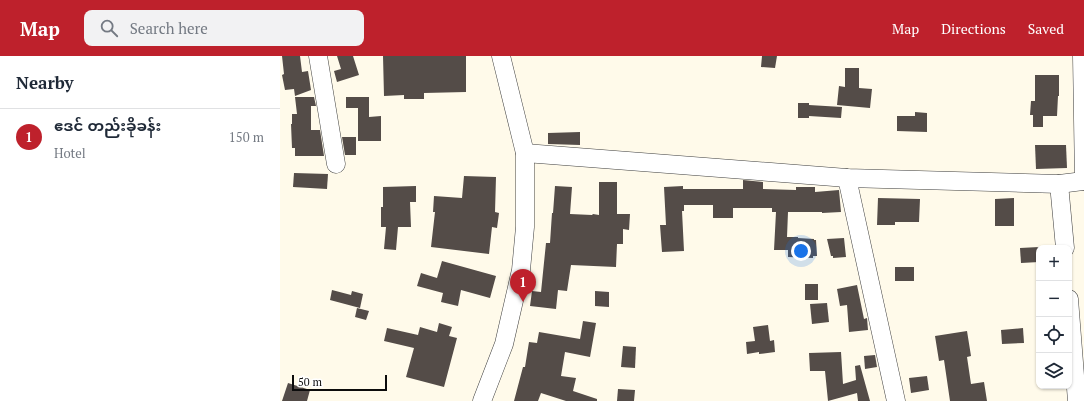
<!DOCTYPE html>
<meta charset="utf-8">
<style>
:root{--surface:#fff;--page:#f2f2f3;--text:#1f2937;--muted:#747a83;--line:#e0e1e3;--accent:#be212c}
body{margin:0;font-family:"PT Serif","Noto Sans Myanmar",serif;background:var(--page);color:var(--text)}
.controls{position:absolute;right:12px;bottom:12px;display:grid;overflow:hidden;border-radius:8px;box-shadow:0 1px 3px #0004}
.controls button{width:36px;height:36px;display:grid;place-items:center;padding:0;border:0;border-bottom:1px solid var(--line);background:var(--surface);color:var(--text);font:20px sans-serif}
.scale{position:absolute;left:12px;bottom:10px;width:95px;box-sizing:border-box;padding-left:4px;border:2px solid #0c0c0c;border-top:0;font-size:11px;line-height:14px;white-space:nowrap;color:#0c0c0c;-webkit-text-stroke:3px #fff;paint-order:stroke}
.you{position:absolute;left:521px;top:195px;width:14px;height:14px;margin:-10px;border:3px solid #fff;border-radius:50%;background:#1a73e8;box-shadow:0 0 0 6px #1a73e833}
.badge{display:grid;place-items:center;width:26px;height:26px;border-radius:50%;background:var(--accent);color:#fff;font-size:13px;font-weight:700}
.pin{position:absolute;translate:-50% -33px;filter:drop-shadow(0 1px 2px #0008)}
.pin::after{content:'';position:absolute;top:21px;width:14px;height:12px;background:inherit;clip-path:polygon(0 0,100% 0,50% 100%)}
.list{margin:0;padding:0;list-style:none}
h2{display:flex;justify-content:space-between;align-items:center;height:52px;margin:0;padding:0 16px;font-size:17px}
h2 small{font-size:13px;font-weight:400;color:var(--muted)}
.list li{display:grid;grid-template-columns:26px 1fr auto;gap:12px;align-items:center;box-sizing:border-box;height:56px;padding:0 16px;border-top:1px solid var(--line)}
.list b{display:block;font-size:15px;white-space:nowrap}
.list p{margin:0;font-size:13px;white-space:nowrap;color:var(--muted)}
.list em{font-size:13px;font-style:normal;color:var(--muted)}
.icon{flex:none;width:22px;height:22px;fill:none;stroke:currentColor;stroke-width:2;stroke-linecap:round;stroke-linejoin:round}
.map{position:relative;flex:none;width:804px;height:345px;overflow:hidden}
header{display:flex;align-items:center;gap:24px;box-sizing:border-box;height:56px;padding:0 20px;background:var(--accent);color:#fff}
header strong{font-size:19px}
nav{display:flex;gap:22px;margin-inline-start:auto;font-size:14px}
.search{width:280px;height:36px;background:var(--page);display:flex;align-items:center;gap:10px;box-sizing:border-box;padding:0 14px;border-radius:8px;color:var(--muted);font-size:15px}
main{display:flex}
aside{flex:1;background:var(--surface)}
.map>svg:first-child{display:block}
.building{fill:#544c48}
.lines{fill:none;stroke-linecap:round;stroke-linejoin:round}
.minor-casing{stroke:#3f3f3f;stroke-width:19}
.minor{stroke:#fff;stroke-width:18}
</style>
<header>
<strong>Map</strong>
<div class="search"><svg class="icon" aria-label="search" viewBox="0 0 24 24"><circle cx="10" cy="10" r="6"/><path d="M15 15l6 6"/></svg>Search here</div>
<nav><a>Map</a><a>Directions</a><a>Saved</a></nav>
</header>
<main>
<aside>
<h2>Nearby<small></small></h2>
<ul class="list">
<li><span class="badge">1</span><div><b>ဧဒင် တည်းခိုခန်း</b><p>Hotel</p></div><em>150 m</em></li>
</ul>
</aside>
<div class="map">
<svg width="804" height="345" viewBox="0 0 804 345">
<rect width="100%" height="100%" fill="#fffaea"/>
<g class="building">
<path d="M2,0H20L22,16L28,15L31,34L15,40L14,33L5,34L2,19L4,18Z"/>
<path d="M57,0H73L79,19L57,26L54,15L61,13Z"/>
<path d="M103,0H186V36L144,37V43H124V39L104,40Z"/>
<path d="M482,0H497L495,12L481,11Z"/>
<path d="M565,12H579V32L592,33L590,52L557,49L559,30L565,31Z"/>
<path d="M755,19H779V40H778L777,60H763V71H753V59H750L751,45H755Z"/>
<path d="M15,41H34L36,50H31V74H40L44,100H15V92H12L11,68H12V58H17Z"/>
<path d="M66,41H89V61L101,60V85H78V52H66Z"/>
<path d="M518,47H529V49L562,51L561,62L529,60V62H518Z"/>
<path d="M635,56L647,57V76L617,75V60H635Z"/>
<path d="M300,76V89L268,88V77Z"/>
<path d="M62,81H76V99H65Z"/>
<path d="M755,89H786L787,112L756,113Z"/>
<path d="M14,117L48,118L47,133L13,131Z"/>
<path d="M184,120L216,121L215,156L219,157L217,172L212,171L209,198L151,191L155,156H153L154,140L182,142Z"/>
<path d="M463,124L483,126V133L516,134V131H535V136L559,134L561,156L542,157V156H508L507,181H518V182L534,183V184H536L537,200H533V202L508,201V194H494L496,156H492V152H453V162H433V149H404V155H402L404,195L382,196L380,169H386L384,131L403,130V133H463Z"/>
<path d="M319,126H337V158H350L349,174L343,173V188H337L336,211L291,209L287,235L278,234L276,253L250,250L252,235L261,236L266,187H270L272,157H273L275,130L292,131L290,158L312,159L313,158L319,159Z"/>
<path d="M136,130V146H130L131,171H118L116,194L104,193L106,171H101V151H103V131Z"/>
<path d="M598,142L640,143L639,166H615V169H597Z"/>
<path d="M734,142V170H715V143Z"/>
<path d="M564,182L566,201L553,202V200H551L547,183Z"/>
<path d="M759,191V206L741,207L740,192Z"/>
<path d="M162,205L216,220L210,242L181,234L178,250L161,246L163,237L137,230L141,217L157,222Z"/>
<rect x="615" y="211" width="19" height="14"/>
<rect x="525" y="228" width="13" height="16"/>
<path d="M577,229L584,263L587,262L588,274L569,276L567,249L560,250L557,233Z"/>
<path d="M52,234L71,239L72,235L83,238L80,252L50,244Z"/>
<path d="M315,235L329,236V251L315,250Z"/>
<path d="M547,247L549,266L532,268L530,248Z"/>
<path d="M77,252L89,255L86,264L75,261Z"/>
<path d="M303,265L316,267L310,301L285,296L281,320L296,322L293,335L317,343V345H286L261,337L258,345H234L243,311H245L249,286L257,287L259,276L300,283Z"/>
<path d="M159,267L172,271L169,280L177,282L164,331L126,321L134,292L104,285L107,272L138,279L140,271L157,276Z"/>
<path d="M488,269L490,285L494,284L495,296L479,298V296L467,298L466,286L475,285L473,271Z"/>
<path d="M743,272L744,287L722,288L721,274Z"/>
<path d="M687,275L691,300L687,301L691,328L704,326L707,345H670L664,304L659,305L655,280Z"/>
<path d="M343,290L356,291L355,312L341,311Z"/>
<path d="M561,296L563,328L576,324L575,310L580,309L590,345H578L577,337L548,345L545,315H530L529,297Z"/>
<path d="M595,299L597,311L585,313L584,300Z"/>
<path d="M647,320L649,334L631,337L629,322Z"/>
<path d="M8,327L30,334L27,345H2Z"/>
<path d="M338,333L355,334L354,345H337Z"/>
</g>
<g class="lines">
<g class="minor-casing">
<g id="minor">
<path d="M38,0L56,108"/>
<path d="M802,0L804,125"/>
<path d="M245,97L567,122L779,128L804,125"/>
<path d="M567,122L616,345"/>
<path d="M779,128L785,192"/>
<path d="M789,243L797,345"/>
<path d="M202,345L224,288L241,214L245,171V97L221,0"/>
</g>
</g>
<use href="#minor" class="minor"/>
</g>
</svg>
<div class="controls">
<button>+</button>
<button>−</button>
<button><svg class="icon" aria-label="locate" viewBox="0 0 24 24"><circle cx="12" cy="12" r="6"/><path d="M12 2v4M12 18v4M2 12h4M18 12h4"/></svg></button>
<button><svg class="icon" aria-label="layers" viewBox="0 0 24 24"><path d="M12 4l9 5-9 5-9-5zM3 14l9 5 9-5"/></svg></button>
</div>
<div class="scale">50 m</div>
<div class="you"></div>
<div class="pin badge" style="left:243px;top:246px">1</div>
</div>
</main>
